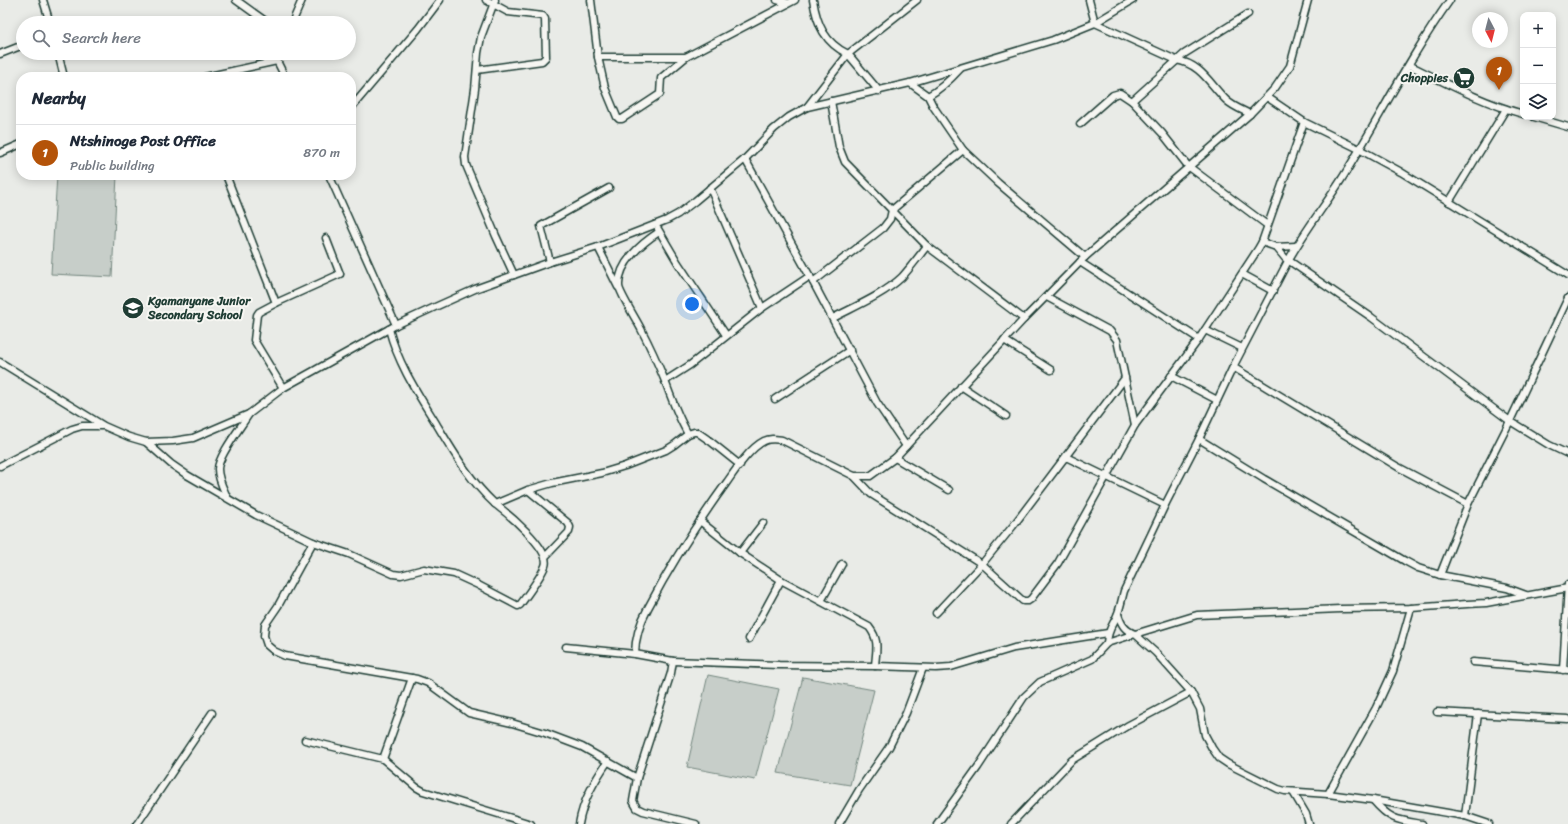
<!DOCTYPE html>
<meta charset="utf-8">
<style>
:root{--surface:#fff;--page:#f6f6f7;--text:#1f2937;--muted:#747a83;--line:#e0e1e3;--accent:#b45309}
body{margin:0;font-family:Sriracha,sans-serif;background:var(--page);color:var(--text)}
.controls{position:absolute;right:12px;top:12px;display:grid;overflow:hidden;border-radius:8px;box-shadow:0 2px 10px #0003}
.controls button{width:36px;height:36px;display:grid;place-items:center;padding:0;border:0;border-bottom:1px solid var(--line);background:var(--surface);color:var(--text);font:20px sans-serif}
.compass{position:absolute;left:1472px;top:12px;width:36px;height:36px;border-radius:50%;background:var(--surface);box-shadow:0 2px 10px #0003;rotate:173deg}
.you{position:absolute;left:692px;top:304px;width:14px;height:14px;margin:-10px;border:3px solid #fff;border-radius:50%;background:#1a73e8;box-shadow:0 0 0 6px #1a73e833}
.badge{display:grid;place-items:center;width:26px;height:26px;border-radius:50%;background:var(--accent);color:#fff;font-size:13px;font-weight:700}
.pin{position:absolute;translate:-50% -33px;filter:drop-shadow(0 1px 2px #0008)}
.pin::after{content:'';position:absolute;top:21px;width:14px;height:12px;background:inherit;clip-path:polygon(0 0,100% 0,50% 100%)}
.list{margin:0;padding:0;list-style:none}
h2{display:flex;justify-content:space-between;align-items:center;height:52px;margin:0;padding:0 16px;font-size:17px}
h2 small{font-size:13px;font-weight:400;color:var(--muted)}
.list li{display:grid;grid-template-columns:26px 1fr auto;gap:12px;align-items:center;box-sizing:border-box;height:56px;padding:0 16px;border-top:1px solid var(--line)}
.list b{display:block;font-size:15px;white-space:nowrap}
.list p{margin:0;font-size:13px;white-space:nowrap;color:var(--muted)}
.list em{font-size:13px;font-style:normal;color:var(--muted)}
.icon{flex:none;width:22px;height:22px;fill:none;stroke:currentColor;stroke-width:2;stroke-linecap:round;stroke-linejoin:round}
.map{position:relative;flex:none;width:1568px;height:824px;overflow:hidden}
.search{position:absolute;background:var(--surface);box-shadow:0 2px 10px #0003;left:16px;top:16px;width:340px;height:44px;display:flex;align-items:center;gap:10px;box-sizing:border-box;padding:0 14px;border-radius:22px;color:var(--muted);font-size:15px}
.panel{position:absolute;background:var(--surface);box-shadow:0 2px 10px #0003;left:16px;top:72px;width:340px;height:108px;border-radius:16px}
.map>svg:first-child{display:block}
.green{fill:#c7cec9;stroke:#73867e}
.lines{fill:none;stroke-linecap:round;stroke-linejoin:round}
.minor-casing{stroke:#1f3d34;stroke-width:9}
.minor{stroke:#f6f6f2;stroke-width:6}
.labels{text-anchor:middle;dominant-baseline:central;stroke-width:4;stroke-linejoin:round;paint-order:stroke}
.poi-label{font-size:12px;font-weight:bold;fill:#1f3d34;stroke:#f6f6f2;text-anchor:end}
</style>
<div class="map">
<svg width="1568" height="824" viewBox="0 0 1568 824">
<rect width="100%" height="100%" fill="#e9ebe7"/>
<filter id="ink" filterUnits="userSpaceOnUse"><feTurbulence type="fractalNoise" baseFrequency=".025" numOctaves="2"/><feDisplacementMap in="SourceGraphic" scale="8" xChannelSelector="R" yChannelSelector="G"/><feConvolveMatrix kernelMatrix="1 2 1 2 8 2 1 2 1" color-interpolation-filters="sRGB"/></filter>
<g filter="url(#ink)">
<g class="green">
<path d="M57,175H117L112,277L51,274Z"/>
<path d="M708,675L779,689L755,780L687,767Z"/>
<path d="M803,677L874,690L850,785L778,773Z"/>
</g>
<g class="lines">
<g class="minor-casing">
<g id="minor">
<path d="M43,0L50,23"/>
<path d="M236,0L268,23"/>
<path d="M495,0L481,37L478,53L475,89L465,157L466,165L496,236L514,275"/>
<path d="M591,0L598,57H686L795,0"/>
<path d="M777,0L788,3"/>
<path d="M1089,0L1095,23L1176,60C1201,64 1209,83 1226,100C1232,106 1242,110 1250,114"/>
<path d="M1248,14L1184,54L1132,101L1162,133L1188,166L1267,225"/>
<path d="M292,23L302,0"/>
<path d="M58,53L64,77"/>
<path d="M280,53L277,61L285,77"/>
<path d="M0,54L23,45"/>
<path d="M598,57L605,88L617,117L619,119H622L660,94L661,78L686,57"/>
<path d="M1409,65C1446,83 1483,103 1523,114"/>
<path d="M477,70L542,61L546,57L545,19L543,16L508,12L486,0"/>
<path d="M205,77L277,61"/>
<path d="M910,83L928,96L933,106L963,150L998,183L1085,257"/>
<path d="M879,91L848,54L917,0"/>
<path d="M928,96C941,89 950,80 960,69"/>
<path d="M1267,97L1304,122L1359,149L1401,172L1568,275"/>
<path d="M831,101L839,147L845,162L927,246L1024,319"/>
<path d="M807,107L848,54C825,43 817,25 813,0"/>
<path d="M351,108L418,29L440,0"/>
<path d="M1534,117L1568,127"/>
<path d="M1080,124L1113,95L1120,93L1132,101"/>
<path d="M0,153L21,144"/>
<path d="M745,159L813,282L877,403L906,446"/>
<path d="M226,175L276,303L259,312L257,315L254,340L283,388"/>
<path d="M329,175L396,325"/>
<path d="M710,188L762,308"/>
<path d="M1449,202L1506,109"/>
<path d="M658,229L678,263L726,335"/>
<path d="M659,232C642,243 618,263 619,286C619,292 637,321 641,329C650,346 658,364 665,381C672,400 678,417 688,434"/>
<path d="M1262,242L1276,247L1285,258L1371,317L1510,421L1549,445L1568,454"/>
<path d="M598,247L618,287"/>
<path d="M1276,247L1296,246"/>
<path d="M550,262L541,226L609,188"/>
<path d="M1080,262L1199,339"/>
<path d="M1242,274L1273,291"/>
<path d="M813,282L883,228L890,219L892,210L963,150"/>
<path d="M1047,297L1110,331L1117,340L1135,425"/>
<path d="M276,303L340,274L326,238"/>
<path d="M833,318C856,306 883,295 902,277C911,267 919,256 927,246"/>
<path d="M389,329C398,364 418,394 437,425C454,453 470,481 495,504L528,490L552,483L602,473L625,466L666,450L674,445L688,434L694,432H697L710,441L740,465"/>
<path d="M1205,330L1242,348"/>
<path d="M1004,340L1051,370"/>
<path d="M0,362L104,426L129,437L146,442L173,441L193,438L249,414L283,388L396,325L435,307L475,289L550,262L598,247L667,220L678,214L695,201L745,159L774,129L789,117L807,107L910,83L1053,40L1095,23L1133,0"/>
<path d="M1233,367L1398,467L1468,504"/>
<path d="M1171,376L1217,400"/>
<path d="M665,381L690,365L762,308L810,276"/>
<path d="M961,386L1006,416"/>
<path d="M775,399L850,350"/>
<path d="M1199,439L1264,479L1405,561L1418,568L1440,575"/>
<path d="M146,442L171,464L187,475L256,515L313,542L278,606L265,625L264,636L267,645L274,651L285,656L417,679L428,683L469,713L512,723L545,733L582,747L637,778"/>
<path d="M1066,457L1165,505"/>
<path d="M895,458L949,490"/>
<path d="M0,466L72,429L82,426H102"/>
<path d="M854,476L871,494L982,564L1023,601H1028L1031,599L1058,563L1135,425L1199,339L1258,249L1262,242L1304,122"/>
<path d="M528,490L568,523L570,527L569,532L545,557"/>
<path d="M227,497C223,488 218,479 218,469C218,456 241,427 249,414"/>
<path d="M700,521L740,553L781,580L869,627C880,641 876,650 875,666L936,668L951,667L1014,648L1108,633"/>
<path d="M313,542L349,554L393,574L401,575L424,569L454,574L478,585L518,606L520,605C527,595 541,577 545,566C552,550 507,513 495,504"/>
<path d="M740,553L763,523"/>
<path d="M1526,595L1507,588L1440,575L1468,504L1510,421L1568,298"/>
<path d="M821,601L842,564"/>
<path d="M936,613L982,564L1013,526L1125,378"/>
<path d="M1118,614C1121,624 1125,631 1135,634L1197,615L1340,609L1411,608L1467,604L1486,603L1568,588"/>
<path d="M749,639L781,580"/>
<path d="M1107,643C1108,627 1114,625 1118,613C1121,605 1122,598 1124,591L1165,505L1199,439L1233,367L1288,261C1305,230 1328,202 1346,172C1381,115 1411,55 1450,0"/>
<path d="M566,647L635,654"/>
<path d="M673,661L779,665L875,666"/>
<path d="M1473,662L1568,670"/>
<path d="M1563,670L1568,584"/>
<path d="M1437,712L1568,719"/>
<path d="M305,740L383,759L412,678"/>
<path d="M383,759L416,787L423,791L531,824"/>
<path d="M1293,792L1306,814L1309,824"/>
<path d="M1328,794L1376,708L1393,671L1411,608"/>
<path d="M1373,800C1390,820 1397,820 1422,824"/>
<path d="M1465,816L1478,714"/>
<path d="M137,824L212,713"/>
<path d="M579,824C583,800 595,780 608,761"/>
<path d="M696,824L643,811L637,808L633,801L637,778L671,673L673,661L635,654C635,639 641,621 648,608C671,564 698,522 727,482C736,469 750,448 764,441C770,438 775,439 782,440L854,476H870L895,458L1024,319L1085,257L1250,114L1275,88L1290,66L1308,0"/>
<path d="M839,824L859,790L889,747L906,713L923,668"/>
<path d="M937,824L978,767L1024,697L1040,682L1092,659L1107,643L1135,634L1156,653L1191,692L1200,709L1205,735L1212,748L1219,758L1228,764L1278,789L1285,791L1328,794L1373,800L1465,816L1489,824"/>
<path d="M1011,824L1072,760L1127,726L1191,692"/>
</g>
</g>
<use href="#minor" class="minor"/>
</g>
</g>
<defs>
<g id="supermarket-disc" transform="scale(1.15)"><circle r="9.5" fill="#1f3d34" stroke="#f6f6f2"/><path d="M-6-5.5h2.5l.6 2H6L4.5 2H-2.5L-4.4-4H-6ZM-1.5 3.2a1.3 1.3 0 1 0 .1 0ZM3 3.2a1.3 1.3 0 1 0 .1 0Z" fill="#fff"/></g>
<g id="school-disc" transform="scale(1.15)"><circle r="9.5" fill="#1f3d34" stroke="#f6f6f2"/><path d="M0-5L7-2L0 1L-7-2ZM-4 1L0 2.5L4 1V4Q0 6-4 4Z" fill="#fff"/></g>
</defs>
<g fill-rule="evenodd">
<use href="#supermarket-disc" x="1464" y="78"/>
<use href="#school-disc" x="133" y="308"/>
</g>
<g class="labels">
<g class="poi-label">
<text x="1448" y="78">Choppies</text>
<text x="148" y="301" text-anchor="start">Kgamanyane Junior<tspan x="148" dy="14">Secondary School</tspan></text>
</g>
</g>
</svg>
<div class="controls">
<button>+</button>
<button>−</button>
<button><svg class="icon" aria-label="layers" viewBox="0 0 24 24"><path d="M12 4l9 5-9 5-9-5zM3 14l9 5 9-5"/></svg></button>
</div>
<svg class="compass" viewBox="-18 -18 36 36"><path d="M0-13l5 13h-10z" fill="#e53935"/><path d="M0 13l5-13h-10z" fill="#747a83"/></svg>
<div class="you"></div>
<div class="pin badge" style="left:1499px;top:90px">1</div>
<div class="search"><svg class="icon" aria-label="search" viewBox="0 0 24 24"><circle cx="10" cy="10" r="6"/><path d="M15 15l6 6"/></svg>Search here</div>
<section class="panel">
<h2>Nearby<small></small></h2>
<ul class="list">
<li><span class="badge">1</span><div><b>Ntshinoge Post Office</b><p>Public building</p></div><em>870 m</em></li>
</ul>
</section>
</div>
